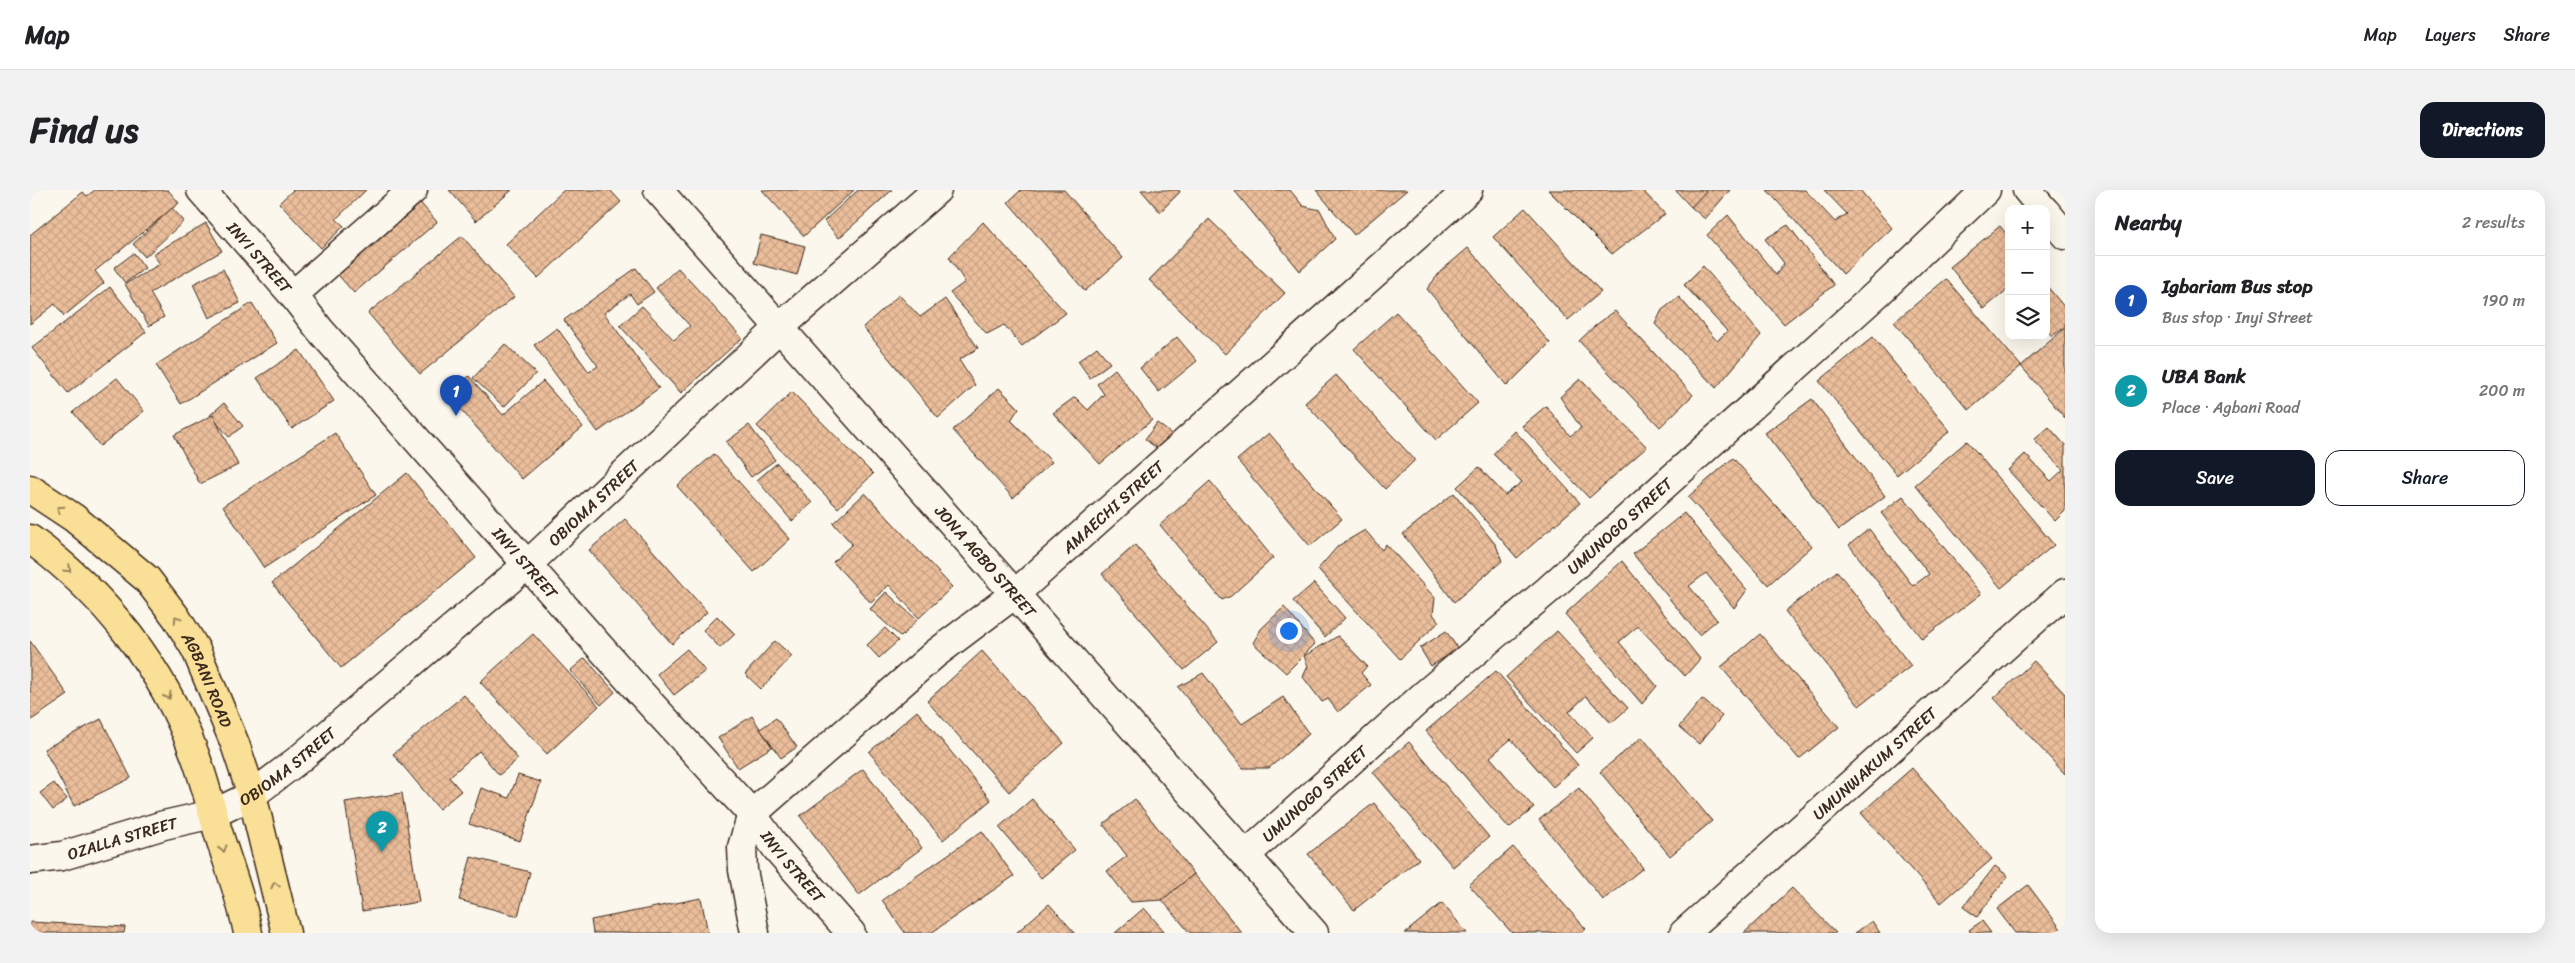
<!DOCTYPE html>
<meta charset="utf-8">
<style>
:root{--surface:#fff;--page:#f2f2f2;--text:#202124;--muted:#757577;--line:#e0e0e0;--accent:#111827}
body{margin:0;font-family:Sriracha,sans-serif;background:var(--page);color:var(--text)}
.controls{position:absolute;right:15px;top:15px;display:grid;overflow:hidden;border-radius:10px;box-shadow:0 5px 20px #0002}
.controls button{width:45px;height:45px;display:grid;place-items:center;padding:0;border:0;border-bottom:1px solid var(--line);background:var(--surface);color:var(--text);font:25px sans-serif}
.you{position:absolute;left:1258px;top:440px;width:18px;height:18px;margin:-12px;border:4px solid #fff;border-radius:50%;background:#1a73e8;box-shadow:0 0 0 8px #1a73e833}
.badge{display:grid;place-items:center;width:32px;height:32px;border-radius:50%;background:var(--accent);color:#fff;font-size:16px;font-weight:700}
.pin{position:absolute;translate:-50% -41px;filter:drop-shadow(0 1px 2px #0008)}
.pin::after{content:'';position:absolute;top:26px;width:18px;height:15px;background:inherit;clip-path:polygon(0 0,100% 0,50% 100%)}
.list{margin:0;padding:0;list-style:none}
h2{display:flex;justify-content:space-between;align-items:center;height:65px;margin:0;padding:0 20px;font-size:21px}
h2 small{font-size:16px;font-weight:400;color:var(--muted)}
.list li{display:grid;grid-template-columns:32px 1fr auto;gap:15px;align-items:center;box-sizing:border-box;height:90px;padding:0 20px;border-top:1px solid var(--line)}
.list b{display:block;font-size:19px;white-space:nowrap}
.list p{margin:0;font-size:16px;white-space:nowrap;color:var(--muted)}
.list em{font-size:16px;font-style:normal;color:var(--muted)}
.actions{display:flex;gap:10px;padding:15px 20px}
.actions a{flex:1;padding:11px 0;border:1px solid var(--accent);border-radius:15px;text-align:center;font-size:18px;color:var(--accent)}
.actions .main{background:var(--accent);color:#fff}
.icon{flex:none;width:28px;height:28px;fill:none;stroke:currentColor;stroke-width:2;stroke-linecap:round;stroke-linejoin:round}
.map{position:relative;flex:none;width:2035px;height:743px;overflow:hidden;border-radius:15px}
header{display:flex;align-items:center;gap:30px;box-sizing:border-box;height:70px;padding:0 25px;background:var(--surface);border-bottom:1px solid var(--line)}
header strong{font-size:24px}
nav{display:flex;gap:28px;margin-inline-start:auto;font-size:18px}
.intro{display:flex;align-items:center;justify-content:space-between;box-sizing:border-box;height:120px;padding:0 30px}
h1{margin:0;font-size:35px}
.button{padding:12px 22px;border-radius:15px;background:var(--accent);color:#fff;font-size:18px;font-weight:700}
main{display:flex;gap:30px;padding:0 30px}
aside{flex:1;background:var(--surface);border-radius:15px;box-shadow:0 5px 20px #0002}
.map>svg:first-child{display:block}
.building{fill:url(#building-cross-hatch);stroke:#3b2a1e}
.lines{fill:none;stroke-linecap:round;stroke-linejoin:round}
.street-casing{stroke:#3b2a1e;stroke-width:31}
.secondary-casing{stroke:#3b2a1e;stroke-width:31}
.primary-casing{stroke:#3b2a1e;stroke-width:31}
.street{stroke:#fbf7ec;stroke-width:28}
.secondary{stroke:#fbf7ec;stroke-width:28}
.primary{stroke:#fadf96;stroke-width:28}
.oneway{stroke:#9a845a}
.labels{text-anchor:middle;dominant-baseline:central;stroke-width:4;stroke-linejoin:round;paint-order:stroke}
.street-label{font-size:16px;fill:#3b2a1e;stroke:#fbf7ec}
</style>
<header>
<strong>Map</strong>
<nav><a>Map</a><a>Layers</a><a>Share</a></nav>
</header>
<div class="intro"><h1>Find us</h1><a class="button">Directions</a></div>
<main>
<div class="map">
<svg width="2035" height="743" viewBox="0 0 2035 743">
<defs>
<pattern id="building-cross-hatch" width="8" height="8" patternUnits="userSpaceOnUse" patternTransform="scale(1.25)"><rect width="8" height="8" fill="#ebbe9b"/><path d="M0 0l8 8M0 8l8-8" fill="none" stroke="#caa385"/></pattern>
</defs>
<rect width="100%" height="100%" fill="#fbf7ec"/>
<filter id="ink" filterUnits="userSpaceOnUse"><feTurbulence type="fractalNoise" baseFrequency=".02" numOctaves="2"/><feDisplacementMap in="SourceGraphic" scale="10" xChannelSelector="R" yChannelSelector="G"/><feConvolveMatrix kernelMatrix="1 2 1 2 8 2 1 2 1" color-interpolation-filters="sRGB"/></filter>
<g filter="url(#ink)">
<g class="building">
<path d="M65,0H138L149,13L65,81L74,93L34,126L25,114L0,134V45L53,2L57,6Z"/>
<path d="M263,0H336L306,29L314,36L291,58L249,13Z"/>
<path d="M379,0L407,32L324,103L296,71Z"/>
<path d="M419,0H482L446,31Z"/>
<path d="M534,0H580L591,12L508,88L476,54Z"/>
<path d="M732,0H824L774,46Z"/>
<path d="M828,0H862L809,48L794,31Z"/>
<path d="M991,0H1034L1093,68L1055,101L978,12Z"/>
<path d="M1111,0H1149L1150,2L1130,22Z"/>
<path d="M1204,0H1260L1273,16L1290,20L1305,49L1270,81Z"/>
<path d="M1286,0H1377L1324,45Z"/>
<path d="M1518,0H1612L1635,24L1582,64Z"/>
<path d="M1645,0H1678L1662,18Z"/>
<path d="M1677,0H1700L1675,29L1661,17Z"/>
<path d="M1737,0H1775L1805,32L1817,24L1794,0H1830L1862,38L1813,84Z"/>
<path d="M142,18L154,31L115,67L103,54Z"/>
<path d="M1495,18L1571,102L1538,130L1463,47Z"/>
<path d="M1698,25L1746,85L1754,73L1735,49L1758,35L1804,95L1754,134L1677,45Z"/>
<path d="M1179,29L1255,103L1195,164L1119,90Z"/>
<path d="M953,32L1036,123L992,156L974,135L957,144L920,103L935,92L919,67Z"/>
<path d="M176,33L192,61L120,103L134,127L119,136L95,94L130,74L123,64Z"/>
<path d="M1970,36L1979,47V98L1954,119L1920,77Z"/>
<path d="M731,45L775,56L767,85L724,73Z"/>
<path d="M432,46L484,107L390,184L338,123Z"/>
<path d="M1438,58L1520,153L1477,196L1397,99L1411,81Z"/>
<path d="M104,63L115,78L95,93L84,78Z"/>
<path d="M1673,76L1731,145L1686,198L1625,134L1632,120L1649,107L1687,151L1697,141L1654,95Z"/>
<path d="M606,78L624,102L607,114L600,104L574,123L629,198L568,242L504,155L527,138L559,182L568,176L534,130Z"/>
<path d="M648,78L712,148L651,203L590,136L612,116L644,150L660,136L626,98Z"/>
<path d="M193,79L210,113L179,128L163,94Z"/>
<path d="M1916,89L1991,176L1939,220L1864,132Z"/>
<path d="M2016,95L2035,118V137L2022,146L2016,139Z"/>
<path d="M80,97L116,142L38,203L2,158Z"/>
<path d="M869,105L890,127L915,109L948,158L929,170L945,195L908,228L833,137Z"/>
<path d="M222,113L247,153L151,214L126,175Z"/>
<path d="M1585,121L1663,205L1630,237L1549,151L1566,135Z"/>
<path d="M1366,122L1448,213L1406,250L1324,159Z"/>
<path d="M2035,138V228L1991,176Z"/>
<path d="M1147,147L1167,171L1129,202L1110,178Z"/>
<path d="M1843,147L1920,241L1867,285L1789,191Z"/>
<path d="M475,154L506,183L474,217L443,188Z"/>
<path d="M1067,157L1080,173L1060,188L1048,171Z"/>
<path d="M269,160L304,211L262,239L227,188Z"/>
<path d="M1085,179L1122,230L1070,274L1023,223L1045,207L1058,220L1074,204L1067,194Z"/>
<path d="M1306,185L1385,270L1355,299L1275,213Z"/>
<path d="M439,186L473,225L513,191L553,237L492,289L418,205Z"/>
<path d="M87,188L114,221L70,256L43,222Z"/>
<path d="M1550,189L1617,257L1559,308L1492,236L1516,216L1540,246L1551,238L1530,207Z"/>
<path d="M969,198L989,218L981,230L1022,272L983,308L923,240Z"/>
<path d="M762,202L843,284L808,318L727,236Z"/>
<path d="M1782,209L1855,306L1809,340L1735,243Z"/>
<path d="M194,213L213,236L199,247L180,225Z"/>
<path d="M183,225L208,275L170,294L144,245Z"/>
<path d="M1127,233L1148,249L1135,265L1115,249Z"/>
<path d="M719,235L745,270L721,287L696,252Z"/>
<path d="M2019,237L2035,255V321L2025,331L1978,280L1995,264L2021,291L2033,280L2004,250Z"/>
<path d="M1485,241L1550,313L1487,368L1427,297L1449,277L1475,305L1492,292L1463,264Z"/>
<path d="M305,243L346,305L234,378L193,316Z"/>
<path d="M1239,243L1312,329L1280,356L1207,270Z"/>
<path d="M1937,251L2024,355L1971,398L1885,295Z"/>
<path d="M684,264L760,349L724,382L647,296Z"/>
<path d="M1703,268L1782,356L1738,395L1658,307Z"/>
<path d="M747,273L782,313L762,331L727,290Z"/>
<path d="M377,283L446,368L311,478L242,393Z"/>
<path d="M1180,291L1243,368L1201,406L1192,410L1130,335Z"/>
<path d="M835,303L922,397L889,428L859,395L841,413L803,372L822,354L803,333Z"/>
<path d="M1424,303L1466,355L1472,371L1424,412L1373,344Z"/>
<path d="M1873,306L1951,404L1892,449L1819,355L1839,339L1883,396L1899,384L1851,323Z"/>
<path d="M1654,323L1717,400L1704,418L1676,383L1659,396L1687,430L1669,445L1603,364Z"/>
<path d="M595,329L677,422L642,454L559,360Z"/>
<path d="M1335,340L1352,360L1356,354L1405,408L1403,424L1409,432L1370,469L1288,379L1308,356Z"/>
<path d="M1105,355L1188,452L1154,480L1072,384Z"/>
<path d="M1592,371L1670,469L1655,486L1608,436L1589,452L1627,496L1612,514L1535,424Z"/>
<path d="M1807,381L1881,476L1829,516L1755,421Z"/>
<path d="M1284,393L1315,428L1295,447L1263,411Z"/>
<path d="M856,402L887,430L871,447L840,419Z"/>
<path d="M1254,417L1285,454L1256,483L1223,453L1231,439Z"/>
<path d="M687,426L705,444L690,458L673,440Z"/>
<path d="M855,438L868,451L849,468L837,455Z"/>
<path d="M1416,441L1428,459L1401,476L1390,458Z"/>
<path d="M1527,441L1598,518L1581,533L1556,506L1539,522L1563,548L1546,563L1476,487Z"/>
<path d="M503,444L569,516L517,564L450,492Z"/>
<path d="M1730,444L1809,537L1769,569L1691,477Z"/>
<path d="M1308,446L1337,476L1331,483L1341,495L1308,522L1298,509L1292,512L1273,487L1278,476L1274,466Z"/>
<path d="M0,451L38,505L0,531Z"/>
<path d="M745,451L762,466L731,499L715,484Z"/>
<path d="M657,459L675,481L644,505L627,484Z"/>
<path d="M952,461L1034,553L979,602L897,511Z"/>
<path d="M555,468L585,502L571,515L540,481Z"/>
<path d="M2004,471L2035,504V584L1964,508Z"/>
<path d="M1466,481L1548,575L1523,597L1481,549L1460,567L1504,618L1479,638L1396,541Z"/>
<path d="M1173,483L1212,534L1253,507L1279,544L1239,578H1213L1148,497Z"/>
<path d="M434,505L488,569L469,585L449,561L419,587L431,601L409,619L363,564Z"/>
<path d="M1672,509L1692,526L1669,554L1649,537Z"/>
<path d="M887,521L961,610L913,650L839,562Z"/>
<path d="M722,526L742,557L708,578L688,548Z"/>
<path d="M746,528L767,557L751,568L730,539Z"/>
<path d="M71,529L101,588L44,616L14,559Z"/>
<path d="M1612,547L1682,631L1640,666L1570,582Z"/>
<path d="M1379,552L1459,647L1423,677L1343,582Z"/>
<path d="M1882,578L1962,669L1911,713L1831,623Z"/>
<path d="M833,579L892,658L829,705L770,626Z"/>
<path d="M488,585L511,592L490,651L439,634L451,598L479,608Z"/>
<path d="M24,593L37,609L23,620L10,603Z"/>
<path d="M1549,598L1613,678L1573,710L1509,630Z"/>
<path d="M372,603L389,712L332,721L315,612Z"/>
<path d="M1002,609L1045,660L1011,688L969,637Z"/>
<path d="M1105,609L1164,684L1132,710L1101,712L1077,681L1097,666L1073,634Z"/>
<path d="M1344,613L1389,669L1324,720L1278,664Z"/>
<path d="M952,641L984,686L901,743H875L852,710Z"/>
<path d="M1483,657L1556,739L1551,743H1482L1439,695Z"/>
<path d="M441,667L500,682L488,726L429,710Z"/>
<path d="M1965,676L1978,686L1947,727L1933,717Z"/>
<path d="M1164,684L1212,743H1160L1132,710Z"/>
<path d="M1998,695L2034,743H1985L1967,719Z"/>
<path d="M1762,698L1806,743H1714Z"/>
<path d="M671,708L678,743H563L561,730Z"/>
<path d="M1412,713L1437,743H1375Z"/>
<path d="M1019,714L1045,743H986Z"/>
<path d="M1114,718L1135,742L1085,743Z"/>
<path d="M1842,731L1850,743H1825Z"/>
<path d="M1952,731L1961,743H1941L1939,740Z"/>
<path d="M0,732L95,737L94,743H0Z"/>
</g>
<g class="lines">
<g class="street-casing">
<g id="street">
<path id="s1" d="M171,0L263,105L290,140L607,499L722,624L747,659L821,743"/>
<path id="s2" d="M628,0C847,248 1066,495 1284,743"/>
<path d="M263,105L383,0"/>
<path id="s3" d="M1216,665L1394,505L1518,400L1849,102L1956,0"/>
<path id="s4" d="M0,670L32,666L134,635L183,624L222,605L268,570L498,374L749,138L907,0"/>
<path id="s5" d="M725,743L713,680L712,657L722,624L905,464L986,403L1438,0"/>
<path id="s6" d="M1654,743L2035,403"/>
</g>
</g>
<g class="secondary-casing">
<g id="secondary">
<path d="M1997,0L2013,19"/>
<path d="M2016,22L2035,45"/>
</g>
</g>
<g class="primary-casing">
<g id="primary">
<path id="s7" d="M0,299L44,328L117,389L146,427L166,460L205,554L222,605L256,743"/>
<path d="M0,349C75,404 133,478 165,565C175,592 181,618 189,645C199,677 212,710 218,743"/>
</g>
</g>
<use href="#street" class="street"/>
<use href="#secondary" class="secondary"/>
<use href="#primary" class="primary"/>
</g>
<defs><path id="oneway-chevron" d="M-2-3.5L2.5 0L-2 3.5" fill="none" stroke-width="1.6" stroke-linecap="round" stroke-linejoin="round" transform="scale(1.25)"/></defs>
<g class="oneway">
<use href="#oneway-chevron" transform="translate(30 319) rotate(-147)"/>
<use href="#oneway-chevron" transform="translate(38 379) rotate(44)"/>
<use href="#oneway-chevron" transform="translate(147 429) rotate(-124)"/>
<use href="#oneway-chevron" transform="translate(138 506) rotate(60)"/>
<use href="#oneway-chevron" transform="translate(193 659) rotate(73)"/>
<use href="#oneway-chevron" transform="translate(245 695) rotate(-103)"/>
</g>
</g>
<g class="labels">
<g class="street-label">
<text stroke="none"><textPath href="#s1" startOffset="89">INYI STREET</textPath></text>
<text stroke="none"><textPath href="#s4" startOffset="682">OBIOMA STREET</textPath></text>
<text stroke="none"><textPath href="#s5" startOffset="596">AMAECHI STREET</textPath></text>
<text stroke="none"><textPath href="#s3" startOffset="498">UMUNOGO STREET</textPath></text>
<text stroke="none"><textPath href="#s2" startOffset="495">JONA AGBO STREET</textPath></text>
<text stroke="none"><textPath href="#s1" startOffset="494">INYI STREET</textPath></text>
<text stroke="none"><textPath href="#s7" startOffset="266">AGBANI ROAD</textPath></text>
<text stroke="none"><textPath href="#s6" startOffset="255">UMUNWAKUM STREET</textPath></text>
<text stroke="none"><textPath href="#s4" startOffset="278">OBIOMA STREET</textPath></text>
<text stroke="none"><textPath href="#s3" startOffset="92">UMUNOGO STREET</textPath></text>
<text stroke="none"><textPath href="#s4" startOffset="95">OZALLA STREET</textPath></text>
<text stroke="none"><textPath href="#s1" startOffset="899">INYI STREET</textPath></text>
</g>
</g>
</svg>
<div class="controls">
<button>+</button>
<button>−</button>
<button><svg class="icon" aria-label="layers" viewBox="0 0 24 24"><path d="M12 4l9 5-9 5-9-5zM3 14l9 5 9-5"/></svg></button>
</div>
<div class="you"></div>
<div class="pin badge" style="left:426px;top:226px;background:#1a4fb4">1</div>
<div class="pin badge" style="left:352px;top:662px;background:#0f9aa8">2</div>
</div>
<aside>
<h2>Nearby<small>2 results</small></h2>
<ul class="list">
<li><span class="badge" style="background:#1a4fb4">1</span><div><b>Igbariam Bus stop</b><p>Bus stop · Inyi Street</p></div><em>190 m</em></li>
<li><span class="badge" style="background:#0f9aa8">2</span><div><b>UBA Bank</b><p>Place · Agbani Road</p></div><em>200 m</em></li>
</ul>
<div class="actions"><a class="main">Save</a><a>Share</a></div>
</aside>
</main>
